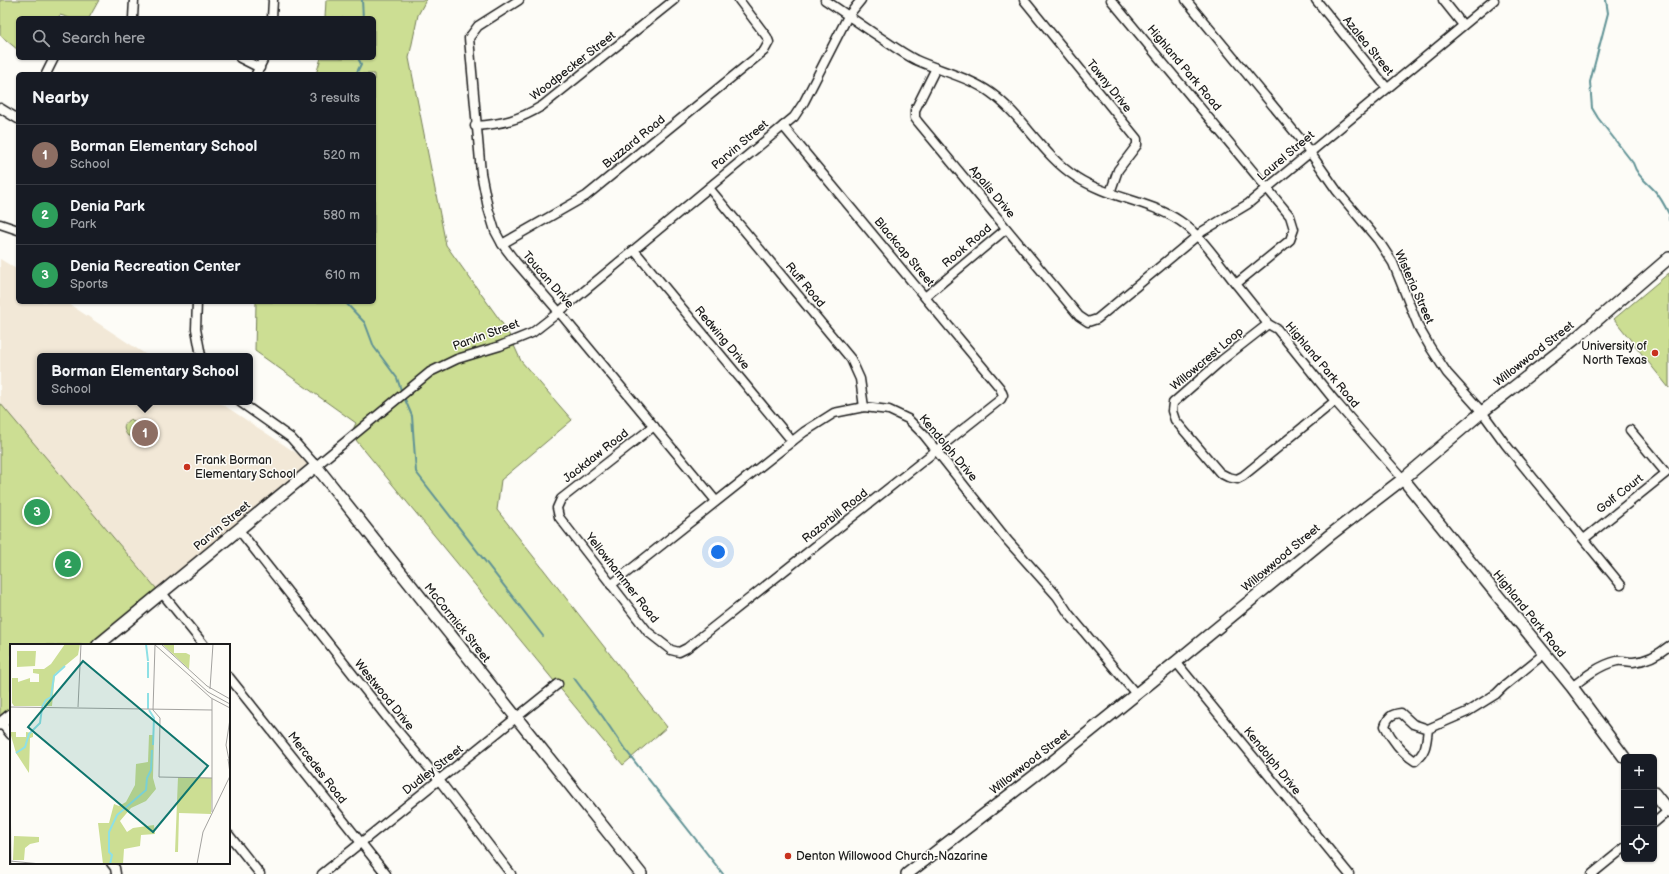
<!DOCTYPE html>
<meta charset="utf-8">
<style>
:root{--surface:#171b24;--page:#242831;--text:#f1f3f6;--muted:#9ea1a6;--line:#363941;--accent:#2563eb}
body{margin:0;font-family:"Balsamiq Sans",sans-serif;background:var(--page);color:var(--text)}
.controls{position:absolute;right:12px;bottom:12px;display:grid;overflow:hidden;border-radius:6px;box-shadow:0 1px 3px #0004}
.controls button{width:36px;height:36px;display:grid;place-items:center;padding:0;border:0;border-bottom:1px solid var(--line);background:var(--surface);color:var(--text);font:20px sans-serif}
.you{position:absolute;left:718px;top:552px;width:14px;height:14px;margin:-10px;border:3px solid #fff;border-radius:50%;background:#1a73e8;box-shadow:0 0 0 6px #1a73e833}
.badge{display:grid;place-items:center;width:26px;height:26px;border-radius:50%;background:var(--accent);color:#fff;font-size:13px;font-weight:700}
.pin{position:absolute;translate:-50% -50%;border:2px solid #fff;box-shadow:0 1px 4px #0006}
.popup{position:absolute;left:37px;top:353px;width:216px;height:52px;box-sizing:border-box;display:grid;place-content:center;border-radius:6px;background:var(--surface);filter:drop-shadow(0 1px 3px #0005);font-size:13px;white-space:nowrap;color:var(--muted)}
.popup b{font-size:15px;color:var(--text)}
.popup::after{content:'';position:absolute;left:50%;top:100%;margin-left:-8px;border:8px solid transparent;border-top-color:var(--surface)}
.list{margin:0;padding:0;list-style:none}
h2{display:flex;justify-content:space-between;align-items:center;height:52px;margin:0;padding:0 16px;font-size:17px}
h2 small{font-size:13px;font-weight:400;color:var(--muted)}
.list li{display:grid;grid-template-columns:26px 1fr auto;gap:12px;align-items:center;box-sizing:border-box;height:60px;padding:0 16px;border-top:1px solid var(--line)}
.list b{display:block;font-size:15px;white-space:nowrap}
.list p{margin:0;font-size:13px;white-space:nowrap;color:var(--muted)}
.list em{font-size:13px;font-style:normal;color:var(--muted)}
.icon{flex:none;width:22px;height:22px;fill:none;stroke:currentColor;stroke-width:2;stroke-linecap:round;stroke-linejoin:round}
.map{position:relative;flex:none;width:1669px;height:874px;overflow:hidden}
.search{position:absolute;background:var(--surface);box-shadow:0 1px 3px #0004;left:16px;top:16px;width:360px;height:44px;display:flex;align-items:center;gap:10px;box-sizing:border-box;padding:0 14px;border-radius:6px;color:var(--muted);font-size:15px}
.panel{position:absolute;background:var(--surface);box-shadow:0 1px 3px #0004;left:16px;top:72px;width:360px;height:232px;border-radius:6px}
.map>svg:first-child{display:block}
.built{fill:#f2e8d7}
.green{fill:#ccde93;stroke:#747d58}
.lines{fill:none;stroke-linecap:round;stroke-linejoin:round}
.stream{stroke:#609295;stroke-width:2}
.street-casing{stroke:#1c1c1c;stroke-width:11}
.secondary-casing{stroke:#1c1c1c;stroke-width:14}
.street{stroke:#fdfcf7;stroke-width:8}
.secondary{stroke:#fdfcf7;stroke-width:11}
.poi-dot{fill:#c8321e;stroke:#fdfcf7;stroke-width:1.5}
.labels{text-anchor:middle;dominant-baseline:central;stroke-width:3;stroke-linejoin:round;paint-order:stroke}
.street-label{font-size:12px;fill:#1c1c1c;stroke:#fdfcf7}
.poi-label{font-size:12px;fill:#1c1c1c;stroke:#fdfcf7;text-anchor:start}
.inset-river{fill:none;stroke:#8ee0e5;stroke-width:2}
.inset-road{fill:none;stroke:#a3a29f;stroke-width:1}
.view{fill:#0f766e;fill-opacity:0.15;stroke:#0f766e;stroke-width:2}
.inset-edge{fill:none;stroke:#1c1c1c;stroke-width:2}
</style>
<div class="map">
<svg width="1669" height="874" viewBox="0 0 1669 874">
<rect width="100%" height="100%" fill="#fdfcf7"/>
<filter id="ink" filterUnits="userSpaceOnUse"><feTurbulence type="fractalNoise" baseFrequency=".025" numOctaves="2"/><feDisplacementMap in="SourceGraphic" scale="8" xChannelSelector="R" yChannelSelector="G"/><feConvolveMatrix kernelMatrix="1 2 1 2 8 2 1 2 1" color-interpolation-filters="sRGB"/></filter>
<g filter="url(#ink)">
<path class="built" d="M0,259L18,270V302H66L148,356H40V402H219L316,466L161,594L0,403Z"/>
<g class="green">
<path d="M0,0H99L89,18H70L60,15L58,18H18V50L0,35Z"/>
<path d="M326,0H426L418,15L409,58L446,245L507,330L521,361L572,420L501,480L497,510L667,727L623,765L351,434L356,423L255,351L256,302H374V74H316L321,58H374V18H325Z"/>
<path d="M1669,273V388L1614,319Z"/>
<path d="M0,403L161,594L98,645H11V716L0,725Z"/>
<path d="M131,419L142,429L133,436H128C123,430 122,423 131,419Z"/>
</g>
<g class="lines">
<g class="stream">
<path d="M362,0L363,18"/>
<path d="M1606,0L1608,13L1590,82L1592,108L1598,118L1633,163C1637,176 1647,182 1655,191C1661,198 1665,206 1669,214"/>
<path d="M356,74L361,64L358,58"/>
<path d="M1669,217V220"/>
<path d="M345,302L365,323L374,347L397,378L402,393"/>
<path d="M404,397L412,416L416,472L543,636"/>
<path d="M574,678L603,717L624,748L723,874"/>
</g>
<g class="street-casing">
<g id="street">
<path d="M519,0L478,26L469,38L481,173L488,208L495,231L502,244L515,261L559,312L716,501"/>
<path d="M825,0C843,12 860,24 878,36C890,44 902,53 916,60C940,71 969,77 991,93C1023,116 1042,155 1076,177C1108,198 1148,200 1180,221C1201,235 1219,263 1236,284"/>
<path d="M1024,0L1137,139V145L1118,170L1110,193"/>
<path d="M1111,0L1290,216L1294,229L1290,240L1236,284L1268,324L1277,329L1335,401L1403,479"/>
<path d="M1186,0L1302,141L1337,191L1378,240L1393,263L1419,328L1430,347L1447,373L1482,412L1506,445L1621,585"/>
<path d="M1316,0L1387,88"/>
<path d="M1443,0L1463,25"/>
<path d="M133,18L134,0"/>
<path d="M272,18L273,0"/>
<path d="M240,58L260,68"/>
<path d="M936,68L915,110V118L918,122L1079,316L1088,322L1097,319L1203,231L1248,204L1494,0"/>
<path d="M46,74L54,58"/>
<path d="M256,74L264,58"/>
<path d="M0,108L18,119"/>
<path d="M475,126C502,124 519,120 542,106L674,0"/>
<path d="M709,188L851,359L860,379L864,407"/>
<path d="M0,224L18,230"/>
<path d="M502,244L586,196L764,51L769,42L767,37L739,0"/>
<path d="M634,250L792,441"/>
<path d="M925,297L1006,229"/>
<path d="M197,302L196,329L201,356"/>
<path d="M1268,324L1222,360L1173,403L1172,411L1175,420L1220,473L1228,477L1237,479L1243,476L1335,401"/>
<path d="M240,402L291,438L316,466L430,372L457,359L500,346L532,333L559,312L794,117L804,102L848,16L861,0"/>
<path d="M654,426L561,499L557,508L559,517L648,632L671,650L679,652L687,648L1001,399L1003,395L1000,388L783,126"/>
<path d="M239,530L392,724L439,780L511,874"/>
<path d="M1584,539L1666,473L1630,430"/>
<path d="M611,585L804,432L834,413L864,407L889,410L908,419L924,435L1008,541L1057,596L1069,614L1136,694"/>
<path d="M162,593L204,645"/>
<path d="M1176,662L1349,874"/>
<path d="M229,677L386,874"/>
<path d="M1572,687C1586,676 1600,665 1617,661C1622,660 1628,662 1633,662C1647,661 1658,655 1669,646"/>
<path d="M1,723L11,735"/>
<path d="M1428,729C1426,743 1427,751 1415,761C1402,753 1391,739 1385,726C1388,717 1391,714 1401,713L1413,724L1428,729L1467,712L1496,694L1503,687L1545,653"/>
<path d="M1654,823L1668,811"/>
<path d="M229,835L260,874"/>
<path d="M111,863L115,868L116,874"/>
<path d="M322,874L558,684"/>
<path d="M1592,874L1624,848"/>
</g>
</g>
<g class="secondary-casing">
<g id="secondary">
<path d="M1403,479L1572,687L1624,757"/>
<path d="M98,645L316,466L641,874"/>
<path d="M0,724L11,715"/>
<path d="M1654,793L1669,812"/>
<path d="M907,874L1051,763L1176,662L1330,535L1403,479L1482,412L1575,339L1669,258"/>
</g>
</g>
<use href="#street" class="street"/>
<use href="#secondary" class="secondary"/>
</g>
</g>
<g class="poi-dot">
<circle cx="1655" cy="353" r="4"/>
<circle cx="187" cy="467" r="4"/>
<circle cx="788" cy="856" r="4"/>
</g>
<g class="labels">
<g class="street-label">
<text transform="translate(1368 46) rotate(51)">Azalea Street</text>
<text transform="translate(573 66) rotate(-38)">Woodpecker Street</text>
<text transform="translate(1184 68) rotate(50)">Highland Park Road</text>
<text transform="translate(1109 86) rotate(51)">Tawny Drive</text>
<text transform="translate(634 142) rotate(-39)">Buzzard Road</text>
<text transform="translate(740 145) rotate(-40)">Parvin Street</text>
<text transform="translate(1286 156) rotate(-40)">Laurel Street</text>
<text transform="translate(992 192) rotate(50)">Apalis Drive</text>
<text transform="translate(967 246) rotate(-40)">Rook Road</text>
<text transform="translate(904 252) rotate(50)">Blackcap Street</text>
<text transform="translate(548 280) rotate(49)">Toucan Drive</text>
<text transform="translate(805 285) rotate(50)">Ruff Road</text>
<text transform="translate(1414 287) rotate(66)">Wisteria Street</text>
<text transform="translate(486 335) rotate(-20)">Parvin Street</text>
<text transform="translate(722 338) rotate(50)">Redwing Drive</text>
<text transform="translate(1534 354) rotate(-38)">Willowwood Street</text>
<text transform="translate(1207 359) rotate(-40)">Willowcrest Loop</text>
<text transform="translate(1322 365) rotate(50)">Highland Park Road</text>
<text transform="translate(948 448) rotate(50)">Kendolph Drive</text>
<text transform="translate(596 456) rotate(-38)">Jackdaw Road</text>
<text transform="translate(1620 494) rotate(-38)">Golf Court</text>
<text transform="translate(835 516) rotate(-38)">Razorbill Road</text>
<text transform="translate(222 526) rotate(-40)">Parvin Street</text>
<text transform="translate(1281 558) rotate(-40)">Willowwood Street</text>
<text transform="translate(622 578) rotate(52)">Yellowhammer Road</text>
<text transform="translate(1529 614) rotate(51)">Highland Park Road</text>
<text transform="translate(457 623) rotate(51)">McCormick Street</text>
<text transform="translate(384 695) rotate(51)">Westwood Drive</text>
<text transform="translate(1272 761) rotate(51)">Kendolph Drive</text>
<text transform="translate(1030 762) rotate(-38)">Willowwood Street</text>
<text transform="translate(317 768) rotate(52)">Mercedes Road</text>
<text transform="translate(433 770) rotate(-38)">Dudley Street</text>
</g>
<g class="poi-label">
<text x="1647" y="346" text-anchor="end">University of<tspan x="1647" dy="14">North Texas</tspan></text>
<text x="195" y="460">Frank Borman<tspan x="195" dy="14">Elementary School</tspan></text>
<text x="796" y="856">Denton Willowood Church-Nazarine</text>
</g>
</g>
<g transform="translate(10 644)">
<rect width="220" height="220" fill="#fdfcf7"/>
<path d="M55,0H70L68,11L45,30L42,62H4L2,59V34H8V38L20,34V38H29V30L23,29V25H34L41,20ZM152,0H164V9H176L180,11L179,25ZM7,7H26L25,22L7,23ZM0,88H6V93H16V88L23,89V93L20,94L19,129L6,109ZM139,91H144L143,134L146,145L136,157L121,164L110,177L117,188L123,184L144,181L145,190L131,191L130,202L114,205L113,220H93L88,179H99L104,160L109,162L116,158L125,141L126,120L138,118ZM168,133L202,134L201,170L169,169L168,208H165ZM4,192L29,193V198L20,200L15,204L14,216H3Z" fill="#ccde93"/>
<path class="inset-river" d="M136,0L138,17M138,34V18M138,49V65M32,63L36,56L41,53L44,32L55,22M139,66L144,74L143,101M6,109L15,103L19,90L30,79L32,64M100,220L102,211L99,208V188L107,171L136,146L137,134L141,126L142,106"/>
<path class="inset-road" d="M144,0L198,48L220,60M151,0L197,42L220,55M0,1V66M145,1L143,66L150,74L149,133L202,134M181,36L201,54L220,64M200,45L203,0M0,63L202,66M68,63L71,0M220,75L216,101L220,121M218,115L220,129M0,138L1,220M202,168V55M0,217L31,220M187,220L193,188L220,132"/>
<path class="view" d="M73,17L198,122L143,188L18,83Z"/>
<rect width="220" height="220" class="inset-edge"/>
</g>
</svg>
<div class="controls">
<button>+</button>
<button>−</button>
<button><svg class="icon" aria-label="locate" viewBox="0 0 24 24"><circle cx="12" cy="12" r="6"/><path d="M12 2v4M12 18v4M2 12h4M18 12h4"/></svg></button>
</div>
<div class="you"></div>
<div class="pin badge" style="left:145px;top:433px;background:#8d6e63">1</div>
<div class="popup"><b>Borman Elementary School</b>School</div>
<div class="pin badge" style="left:68px;top:564px;background:#2e9e5b">2</div>
<div class="pin badge" style="left:37px;top:512px;background:#2e9e5b">3</div>
<div class="search"><svg class="icon" aria-label="search" viewBox="0 0 24 24"><circle cx="10" cy="10" r="6"/><path d="M15 15l6 6"/></svg>Search here</div>
<section class="panel">
<h2>Nearby<small>3 results</small></h2>
<ul class="list">
<li><span class="badge" style="background:#8d6e63">1</span><div><b>Borman Elementary School</b><p>School</p></div><em>520 m</em></li>
<li><span class="badge" style="background:#2e9e5b">2</span><div><b>Denia Park</b><p>Park</p></div><em>580 m</em></li>
<li><span class="badge" style="background:#2e9e5b">3</span><div><b>Denia Recreation Center</b><p>Sports</p></div><em>610 m</em></li>
</ul>
</section>
</div>
